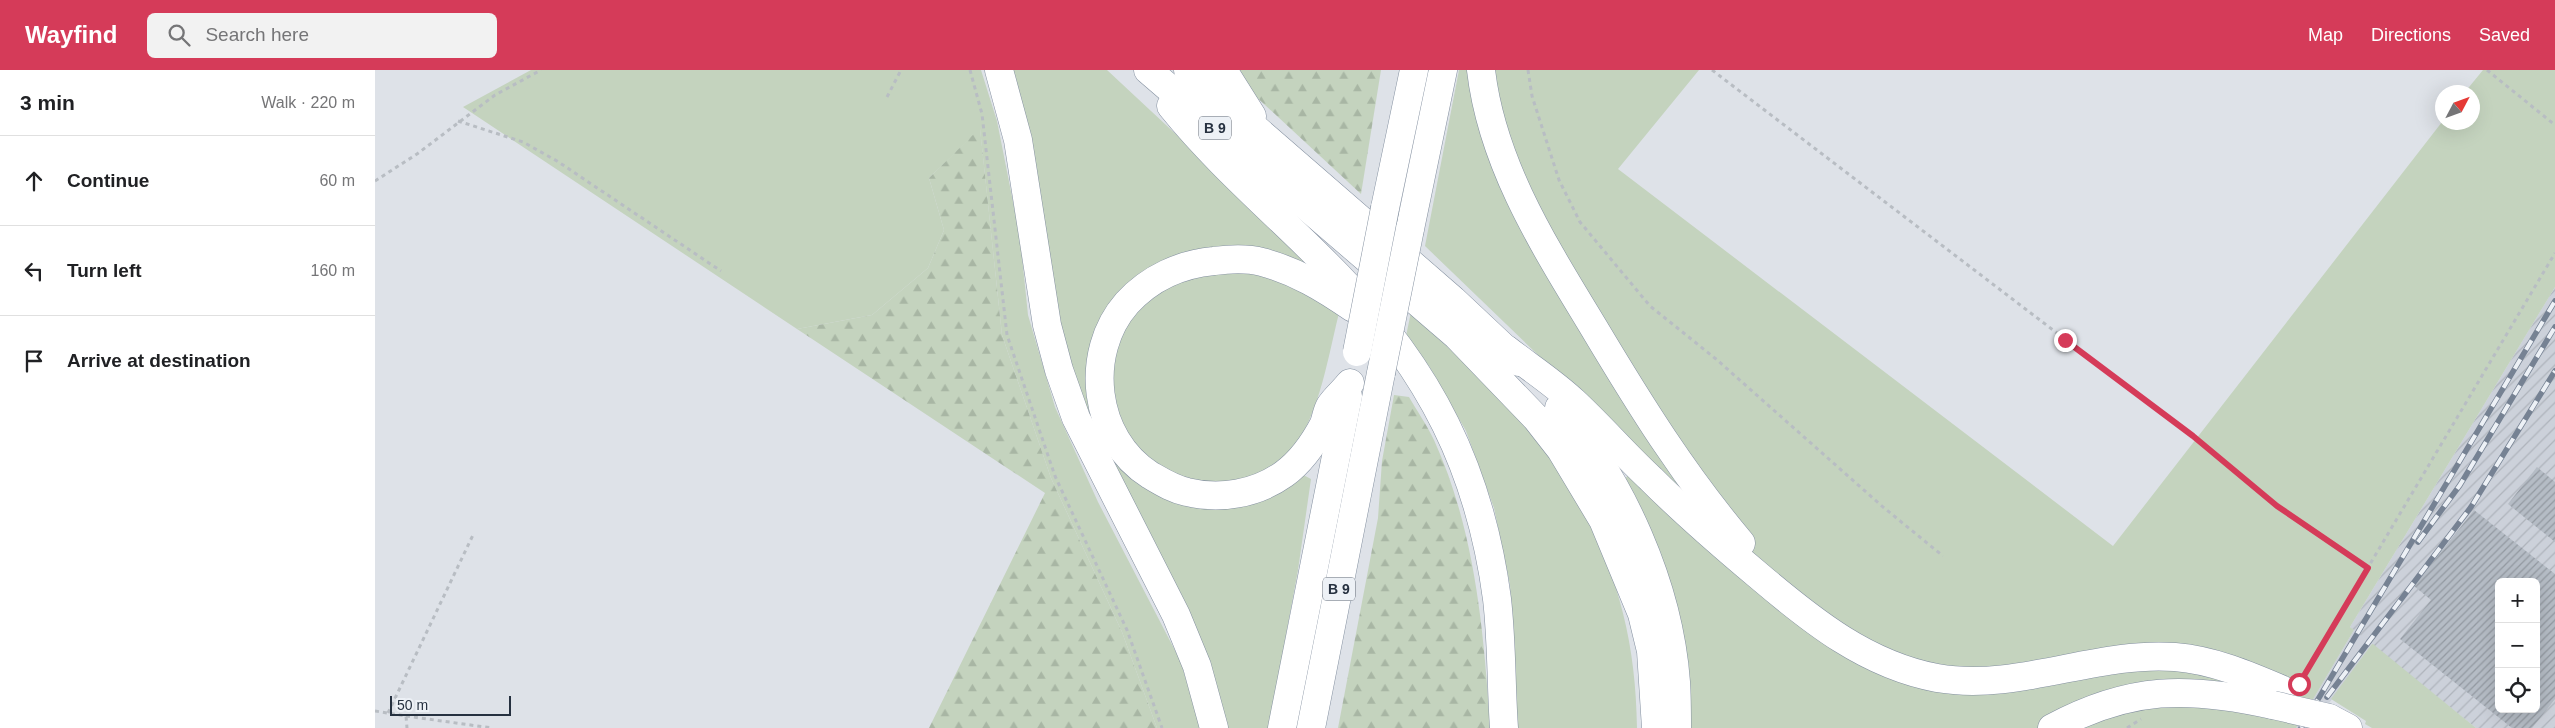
<!DOCTYPE html>
<meta charset="utf-8">
<style>
:root{--surface:#fff;--page:#f2f2f2;--text:#202124;--muted:#757577;--line:#e0e0e0;--accent:#d53b59}
body{margin:0;font-family:Helvetica,sans-serif;background:var(--page);color:var(--text)}
.controls{position:absolute;right:15px;bottom:15px;display:grid;overflow:hidden;border-radius:8px;box-shadow:0 5px 20px #0002}
.controls button{width:45px;height:45px;display:grid;place-items:center;padding:0;border:0;border-bottom:1px solid var(--line);background:var(--surface);color:var(--text);font:25px sans-serif}
.compass{position:absolute;left:2060px;top:15px;width:45px;height:45px;border-radius:50%;background:var(--surface);box-shadow:0 5px 20px #0002;rotate:49deg}
.scale{position:absolute;left:15px;bottom:12px;width:121px;box-sizing:border-box;padding-left:5px;border:2px solid #263140;border-top:0;font-size:14px;line-height:18px;white-space:nowrap;color:#263140;-webkit-text-stroke:4px #edf1f6;paint-order:stroke}
.stop{position:absolute;width:15px;height:15px;margin:-11px;border:4px solid #d53b59;border-radius:50%;background:#fff}
.stop.end{background:#d53b59;border-color:#fff;box-shadow:0 1px 5px #0008}
.list{margin:0;padding:0;list-style:none}
h2{display:flex;justify-content:space-between;align-items:center;height:65px;margin:0;padding:0 20px;font-size:21px}
h2 small{font-size:16px;font-weight:400;color:var(--muted)}
.list li{display:grid;grid-template-columns:32px 1fr auto;gap:15px;align-items:center;box-sizing:border-box;height:90px;padding:0 20px;border-top:1px solid var(--line)}
.list b{display:block;font-size:19px;white-space:nowrap}
.list em{font-size:16px;font-style:normal;color:var(--muted)}
.icon{flex:none;width:28px;height:28px;fill:none;stroke:currentColor;stroke-width:2;stroke-linecap:round;stroke-linejoin:round}
.map{position:relative;flex:none;width:2180px;height:658px;overflow:hidden}
header{display:flex;align-items:center;gap:30px;box-sizing:border-box;height:70px;padding:0 25px;background:var(--accent);color:#fff}
header strong{font-size:24px}
nav{display:flex;gap:28px;margin-inline-start:auto;font-size:18px}
.search{width:350px;height:45px;background:var(--page);display:flex;align-items:center;gap:12px;box-sizing:border-box;padding:0 18px;border-radius:8px;color:var(--muted);font-size:19px}
main{display:flex}
aside{flex:1;background:var(--surface)}
.map>svg:first-child{display:block}
.built{fill:#ccd1da}
.industrial{fill:url(#industrial-furrows);fill-rule:evenodd}
.grass{fill:#c4d3be}
.forest{fill:url(#forest-firs)}
.building{fill:url(#building-hatch);fill-rule:evenodd}
.lines{fill:none;stroke-linecap:round;stroke-linejoin:round}
.highway-casing{stroke:#8490a0;stroke-width:29}
.path{stroke:#b8bdc3;stroke-width:3;stroke-dasharray:4 4;stroke-linecap:butt}
.highway{stroke:#fff;stroke-width:28}
.rail-casing{stroke:#768293;stroke-width:5.5}
.rail{stroke:#edf1f6;stroke-width:4;stroke-dasharray:11;stroke-linecap:butt}
.highway-bridge-casing{stroke:#8490a0;stroke-width:29;stroke-linecap:butt}
.highway-bridge{stroke:#fff;stroke-width:28}
.route{stroke:#d53b59;stroke-width:6}
.labels{text-anchor:middle;dominant-baseline:central;stroke-width:5;stroke-linejoin:round;paint-order:stroke}
.shield{fill:#edf1f6;stroke:#626b77;stroke-width:1}
.shield-label{font-size:14px;font-weight:bold;fill:#263140}
</style>
<header>
<strong>Wayfind</strong>
<div class="search"><svg class="icon" aria-label="search" viewBox="0 0 24 24"><circle cx="10" cy="10" r="6"/><path d="M15 15l6 6"/></svg>Search here</div>
<nav><a>Map</a><a>Directions</a><a>Saved</a></nav>
</header>
<main>
<aside>
<h2>3 min<small>Walk · 220 m</small></h2>
<ul class="list">
<li><svg class="icon" aria-label="ahead" viewBox="0 0 24 24"><path d="M12 20V5M6 11l6-6 6 6"/></svg><div><b>Continue</b></div><em>60 m</em></li>
<li><svg class="icon" aria-label="left" viewBox="0 0 24 24"><path d="M17 20v-9H6M10 6l-5 5 5 5"/></svg><div><b>Turn left</b></div><em>160 m</em></li>
<li><svg class="icon" aria-label="arrive" viewBox="0 0 24 24"><path d="M6 21V4h12l-3 4 3 4H6"/></svg><div><b>Arrive at destination</b></div></li>
</ul>
</aside>
<div class="map">
<svg width="2180" height="658" viewBox="0 0 2180 658">
<defs>
<pattern id="industrial-furrows" width="10" height="10" patternUnits="userSpaceOnUse" patternTransform="scale(1.25)"><rect width="10" height="10" fill="#ccd1da"/><path d="M-1 1l2-2M0 10L10 0M9 11l2-2" fill="none" stroke="#afb4bc"/></pattern>
<pattern id="forest-firs" width="22" height="20" patternUnits="userSpaceOnUse" patternTransform="scale(1.25)"><rect width="22" height="20" fill="#c4d3be"/><path d="M5 1l3.5 6h-7zM16 11l3.5 6h-7z" fill="#a8b6a4"/></pattern>
<pattern id="building-hatch" width="6" height="6" patternUnits="userSpaceOnUse" patternTransform="scale(1.25)"><rect width="6" height="6" fill="#b5bcc5"/><path d="M-1 1l2-2M0 6l6-6M5 7l2-2" fill="none" stroke="#9399a1"/></pattern>
</defs>
<rect width="100%" height="100%" fill="#dee2e8"/>
<path class="built" d="M1979,560L1997,574L1936,658H1921Z"/>
<path class="industrial" d="M2180,217V658H2101L1975,557ZM2124,512H2161V639H2124Z"/>
<g class="grass">
<path d="M156,0H606L622,51L645,167L653,245L680,337L723,432L806,592L825,658H782L747,562L676,408L627,265L605,59L554,108L569,160L553,198L497,245L422,259L88,37Z"/>
<path d="M635,0H732L938,192L964,243C951,295 944,352 907,394L936,409L923,500L894,658H849L706,339L684,266Z"/>
<path d="M1084,0H1324L1243,99L1738,476L2067,52H2098V22H2090L2108,0H2180V217L1975,557L1979,560L1921,658H1314L1249,410L1269,387L1050,176Z"/>
<path d="M1036,242C1092,296 1154,350 1194,416C1241,493 1261,569 1262,658H1142L1135,515L1119,438L1091,361L1054,296L1031,266Z"/>
<path d="M1997,574H1998L2101,658H1997L1990,654L1991,651L1956,629Z"/>
</g>
<g class="forest">
<path d="M861,0H1006L986,124L876,22Z"/>
<path d="M605,58L627,265L676,408L747,562L782,658H554L670,423L422,259L497,245L553,198L569,160L554,108Z"/>
<path d="M1019,325L1034,327C1042,341 1052,355 1059,370C1100,460 1109,561 1115,658H963L1003,448L1007,391Z"/>
</g>
<g class="building">
<path d="M2162,397L2180,412V472L2133,434Z"/>
<path d="M2099,440L2180,504V629L2157,658H2137L2025,569L2056,530L2039,516ZM2124,512H2161V639H2124Z"/>
</g>
<g class="lines">
<g class="highway-casing">
<g id="highway">
<path d="M624,0L643,70L672,255L684,300L701,348L801,545L822,596L839,658"/>
<path d="M773,0L1082,266L1161,348L1186,380L1228,450L1267,544L1276,581L1281,658"/>
<path d="M813,0L1078,230L1144,292"/>
<path d="M848,0L877,46"/>
<path d="M1106,0C1117,95 1170,177 1219,258C1265,335 1308,404 1366,473"/>
<path d="M796,36C846,98 908,149 963,206C1055,300 1105,400 1122,529C1127,572 1126,616 1129,658"/>
<path d="M1010,138L1039,0"/>
<path d="M1035,159L1068,0"/>
<path d="M1131,279C1154,297 1179,313 1199,332C1226,357 1249,384 1276,409C1310,443 1347,475 1384,506C1437,551 1492,595 1562,608C1643,622 1720,581 1800,587C1838,590 1873,605 1908,620"/>
<path d="M975,313C969,321 960,328 955,336C952,341 951,348 949,354C939,373 927,391 909,404C881,424 845,430 812,422C798,419 787,412 775,405C718,369 708,283 752,233C775,208 806,194 839,191C854,189 872,188 887,192C921,201 949,218 978,238"/>
<path d="M1184,338C1247,410 1294,516 1301,612C1302,627 1302,643 1302,658"/>
<path d="M1954,648L1973,658"/>
<path d="M907,658L973,326"/>
<path d="M936,658L1006,303"/>
<path d="M1677,658C1755,616 1813,616 1898,635"/>
</g>
</g>
<g class="path">
<path d="M595,0L607,44L632,265L680,406L752,560L787,658"/>
<path d="M1153,0L1157,26L1184,110L1205,152L1275,236L1341,289L1508,437L1568,486"/>
<path d="M1337,0L1817,366L1902,436L1993,498"/>
<path d="M2112,0L2180,55"/>
<path d="M512,27L526,0"/>
<path d="M83,51L148,72L182,91L346,201"/>
<path d="M0,111L42,84L120,25L166,0"/>
<path d="M1926,610L2180,183"/>
<path d="M0,641L31,646L32,658"/>
<path d="M13,643L98,465"/>
<path d="M31,646L117,658"/>
<path d="M1752,658L1766,649"/>
</g>
<use href="#highway" class="highway"/>
<g class="rail-casing">
<g id="rail">
<path d="M2043,472L2085,415L2180,257"/>
<path d="M1952,627L2096,437L2180,301"/>
<path d="M1926,658L2180,231"/>
</g>
</g>
<use href="#rail" class="rail"/>
<g class="highway-bridge-casing">
<g id="highway-bridge">
<path d="M982,282L1010,138"/>
<path d="M1006,303L1035,159"/>
<path d="M1898,635L1954,648"/>
</g>
</g>
<use href="#highway-bridge" class="highway-bridge"/>
</g>
<g class="lines">
<path class="route" d="M1690,270L1818,366L1902,436L1993,498L1924,614"/>
</g>
<g class="labels">
<g class="shield">
<rect x="824" y="46.5" width="32" height="23" rx="4"/>
<rect x="948" y="507.5" width="32" height="23" rx="4"/>
</g>
<g class="shield-label">
<text x="840" y="58">B 9</text>
<text x="964" y="519">B 9</text>
</g>
</g>
</svg>
<div class="controls">
<button>+</button>
<button>−</button>
<button><svg class="icon" aria-label="locate" viewBox="0 0 24 24"><circle cx="12" cy="12" r="6"/><path d="M12 2v4M12 18v4M2 12h4M18 12h4"/></svg></button>
</div>
<svg class="compass" viewBox="-18 -18 36 36"><path d="M0-13l5 13h-10z" fill="#e53935"/><path d="M0 13l5-13h-10z" fill="#757577"/></svg>
<div class="scale">50 m</div>
<div class="stop" style="left:1924px;top:614px"></div>
<div class="stop end" style="left:1690px;top:270px"></div>
</div>
</main>
